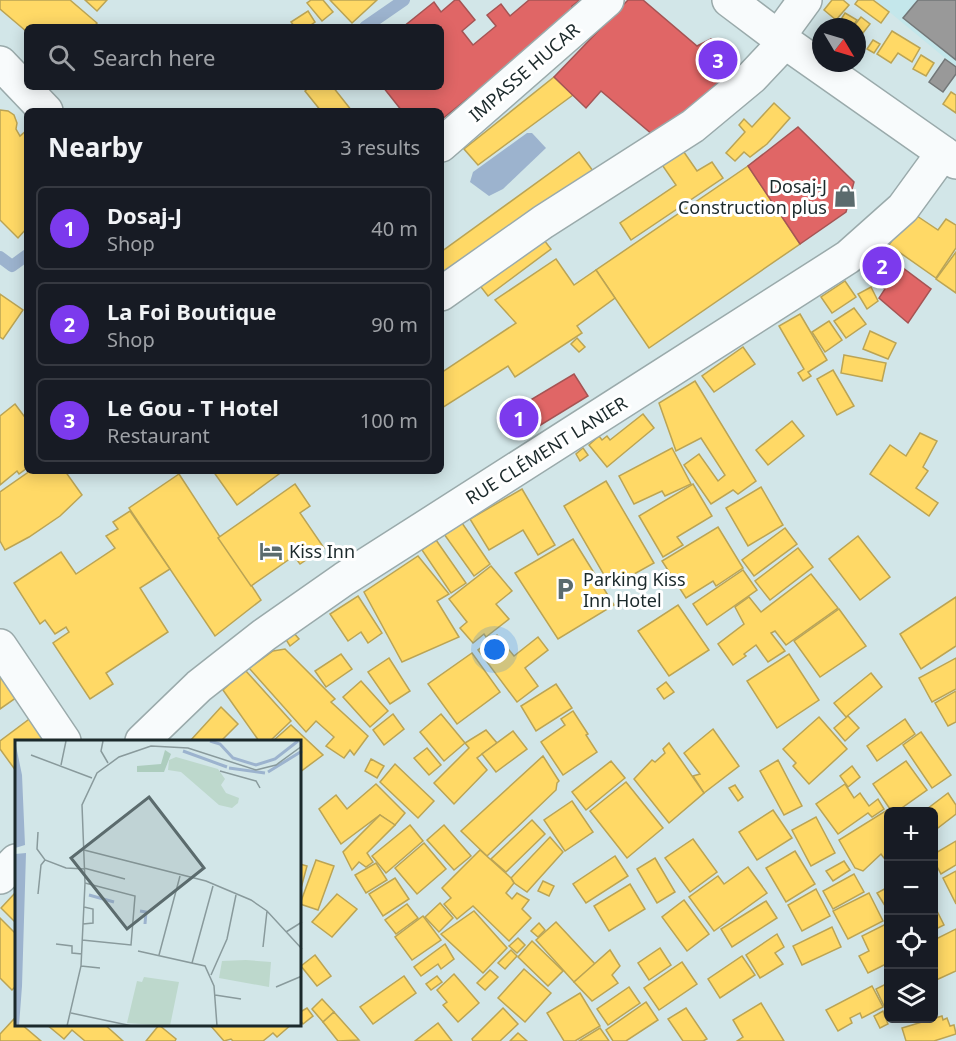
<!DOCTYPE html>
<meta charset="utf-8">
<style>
:root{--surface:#171b24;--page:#242831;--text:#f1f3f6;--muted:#9ea1a6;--line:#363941;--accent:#7c3aed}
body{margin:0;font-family:"Noto Sans",sans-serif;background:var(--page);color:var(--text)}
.controls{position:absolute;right:18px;bottom:18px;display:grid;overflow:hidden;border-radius:9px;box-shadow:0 3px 15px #0003}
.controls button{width:54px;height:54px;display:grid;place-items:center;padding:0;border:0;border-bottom:2px solid var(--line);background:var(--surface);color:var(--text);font:30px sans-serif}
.compass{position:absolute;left:812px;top:18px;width:54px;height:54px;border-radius:50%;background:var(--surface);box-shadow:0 3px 15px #0003;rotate:128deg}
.you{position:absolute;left:495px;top:650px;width:21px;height:21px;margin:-15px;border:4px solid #fff;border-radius:50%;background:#1a73e8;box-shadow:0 0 0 9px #1a73e833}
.badge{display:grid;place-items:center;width:39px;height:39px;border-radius:50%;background:var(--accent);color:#fff;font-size:20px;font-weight:700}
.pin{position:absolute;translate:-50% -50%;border:3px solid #fff;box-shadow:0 2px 6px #0006}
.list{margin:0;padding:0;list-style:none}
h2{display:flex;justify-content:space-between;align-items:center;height:78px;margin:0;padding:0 24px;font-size:26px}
h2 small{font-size:20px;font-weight:400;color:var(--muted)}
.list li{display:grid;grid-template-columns:39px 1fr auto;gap:18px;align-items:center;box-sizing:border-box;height:84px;margin:0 12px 12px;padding:0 12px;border:2px solid var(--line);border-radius:9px}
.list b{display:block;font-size:22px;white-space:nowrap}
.list p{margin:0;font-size:20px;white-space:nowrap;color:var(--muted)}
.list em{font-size:20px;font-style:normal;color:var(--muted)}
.icon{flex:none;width:33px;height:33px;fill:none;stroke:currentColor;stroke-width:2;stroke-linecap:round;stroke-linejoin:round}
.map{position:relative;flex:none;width:956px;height:1041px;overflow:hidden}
.search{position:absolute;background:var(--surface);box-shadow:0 3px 15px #0003;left:24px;top:24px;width:420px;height:66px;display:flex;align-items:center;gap:15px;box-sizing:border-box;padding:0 21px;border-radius:9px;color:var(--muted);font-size:22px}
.panel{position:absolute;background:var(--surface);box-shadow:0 3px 15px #0003;left:24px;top:108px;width:420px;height:366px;border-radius:9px}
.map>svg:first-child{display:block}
.built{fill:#c4e7eb}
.water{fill:#9cb3ce}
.homes{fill:#ffd966;stroke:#bba454;stroke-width:1.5}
.shops{fill:#e06666;stroke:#a55454;stroke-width:1.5}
.industry{fill:#999;stroke:#737778;stroke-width:1.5}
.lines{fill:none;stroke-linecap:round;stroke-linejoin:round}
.stream{stroke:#9cb3ce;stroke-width:12}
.minor-casing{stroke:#9aaaab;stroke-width:36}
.major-casing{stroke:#9aaaab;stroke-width:36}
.minor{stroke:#f8fbfc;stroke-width:33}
.major{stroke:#f8fbfc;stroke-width:33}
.labels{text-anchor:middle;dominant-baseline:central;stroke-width:6;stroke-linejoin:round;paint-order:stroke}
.street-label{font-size:18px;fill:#1b292b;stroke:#fff}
.poi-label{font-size:18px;fill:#1b292b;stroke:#fff;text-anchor:start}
.inset-river{fill:none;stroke:#9cb3ce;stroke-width:3}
.inset-road{fill:none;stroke:#899a9c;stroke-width:1.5}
.view{fill:#5b6b6d;fill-opacity:0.15;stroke:#5b6b6d;stroke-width:3}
.inset-edge{fill:none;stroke:#1b292b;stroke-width:3}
</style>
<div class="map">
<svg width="956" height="1041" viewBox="0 0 956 1041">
<rect width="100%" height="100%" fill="#d2e6e8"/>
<path class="built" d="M875,0H956V67Z"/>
<path class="water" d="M527,133H532L546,148L503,189L489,196L470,182L473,172Z"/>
<g class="homes">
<path d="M0,0H70L97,23L94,27H27V32L0,9Z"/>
<path d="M85,0H107L97,11Z"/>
<path d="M311,0H323L333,12L322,21L307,3Z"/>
<path d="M330,0H377L352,23Z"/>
<path d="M832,0H843L849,5L836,20L824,10Z"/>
<path d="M858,0H873L889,12L881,23L855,4Z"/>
<path d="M308,11L315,22L308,27H295L291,22Z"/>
<path d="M845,13L857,20L852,27L840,21Z"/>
<path d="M861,17L870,24L859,38L857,36V27H853Z"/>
<path d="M892,31L920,48L912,62L898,53L891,63L877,54Z"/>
<path d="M873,40L880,44L874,53L867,49Z"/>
<path d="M921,55L934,63L926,76L913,69Z"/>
<path d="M554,77L573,95L478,165L464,149Z"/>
<path d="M310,87H333L352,111H321L305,91Z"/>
<path d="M951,92L956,95V113L943,104Z"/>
<path d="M774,103L790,118L767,144L750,157L744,152L735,161L726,153L745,132L739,125L744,119L752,127Z"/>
<path d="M0,110L8,111L14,115L17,123L16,129L20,136L27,130V228L18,238L0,220Z"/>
<path d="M677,142L697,171L712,162L723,178L631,240L620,223L676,185L656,156Z"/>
<path d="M579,152L599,179L441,288V252Z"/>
<path d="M748,166L800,244L649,348L596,270Z"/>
<path d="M911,212L938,230L946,219L956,225V248L936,278L889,245Z"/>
<path d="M537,231L551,249L488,296L474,278Z"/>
<path d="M956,252V293L936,279Z"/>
<path d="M556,259L574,285L596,270L615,298L577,326L582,333L515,377L508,366L442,408L441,373L516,323L495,300Z"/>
<path d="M845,281L856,297L832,313L821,297Z"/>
<path d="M871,287L878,301L867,309L858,294Z"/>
<path d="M0,294L23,310L3,339L0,337Z"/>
<path d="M854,308L866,324L846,338L834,321Z"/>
<path d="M800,314L827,360L808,372L811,376L803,381L798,373L804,369L779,326Z"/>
<path d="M829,321L842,340L825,352L812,332Z"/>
<path d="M870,331L896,343L888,359L863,349Z"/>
<path d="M577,338L585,347L579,352L571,344Z"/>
<path d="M743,347L755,364L714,392L702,376Z"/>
<path d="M844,355L886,363L882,381L841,373Z"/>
<path d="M833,370L854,406L837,415L817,379Z"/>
<path d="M695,381L756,481L738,494L733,490L711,504L684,465L699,454L718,481L725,475L701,438L676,451L659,403Z"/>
<path d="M15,404L27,420V468L19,474L17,471L0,485V416Z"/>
<path d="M643,414L654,428L607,467L589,445L599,436L602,440L607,436L610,440Z"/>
<path d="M792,421L804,436L768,465L756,450Z"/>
<path d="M920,433L937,441L923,467L928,471L916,488L938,503L929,516L870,474L890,445L906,456Z"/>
<path d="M583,448L588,455L580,461L576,454Z"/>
<path d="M672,448L691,484L665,496L662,491L634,504L619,476Z"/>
<path d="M30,471H65L82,495L60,516L29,537L5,550L0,541V492Z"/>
<path d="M213,471H283L237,505Z"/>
<path d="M179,474L261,600L215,636L129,508Z"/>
<path d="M606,481L654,563L611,587L564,506Z"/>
<path d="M295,484L310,506L300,513L324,548L300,564L294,556L251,586L218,538Z"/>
<path d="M693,484L712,516L677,537L683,545L663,557L639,516Z"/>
<path d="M761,487L783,525L748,546L726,508Z"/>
<path d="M522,489L555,545L538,555L523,530L489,550L470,519Z"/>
<path d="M130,511L170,569L140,588L168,632L106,673L113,684L90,699L53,643L69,632L66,627L55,634L45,620L40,624L14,583L61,552L76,574L115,548L106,536L118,529L113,522Z"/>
<path d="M462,523L490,564L474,576L444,534Z"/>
<path d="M718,527L743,568L716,586L713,581L686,598L662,561Z"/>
<path d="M785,528L797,544L754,576L742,560Z"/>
<path d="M858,536L890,577L860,600L829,559Z"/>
<path d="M573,539L614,605L558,639L515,573Z"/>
<path d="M436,540L466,583L451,593L422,550Z"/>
<path d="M798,548L813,567L770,600L755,581Z"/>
<path d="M418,556L449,594L437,601L459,637L402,662L364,592Z"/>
<path d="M491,566L512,591L496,604L509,619L486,637L484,634L473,643L460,628L467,622L449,599Z"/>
<path d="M743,570L757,590L707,625L693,604Z"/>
<path d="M811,574L838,608L786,645L775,631L771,633L785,651L768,662L756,645L744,654L746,656L733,665L718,644L744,624L735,607L749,597L761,612Z"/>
<path d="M358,596L382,633L368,643L361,632L348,641L330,614Z"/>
<path d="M956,597V646L921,669L900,634Z"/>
<path d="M678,605L709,650L669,676L638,631Z"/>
<path d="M839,609L866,646L820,677L794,641Z"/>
<path d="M293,632L299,639L290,646L285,638Z"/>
<path d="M497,635L514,656L538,637L548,650L525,668L538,686L517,702L478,650Z"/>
<path d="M285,649L335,699L331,702L368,736L354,755L350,750L344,758L326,746L334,737L316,721L306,732L249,668L273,651Z"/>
<path d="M472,653L500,692L457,724L428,684Z"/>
<path d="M341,654L352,669L326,687L315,671Z"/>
<path d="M789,654L819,700L777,728L747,681Z"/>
<path d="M389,658L410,691L390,704L368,672Z"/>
<path d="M956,658V689L932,702L919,678Z"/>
<path d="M11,668L27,690L0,709V676Z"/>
<path d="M245,670L291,721L270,741H259L223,690Z"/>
<path d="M871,673L882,687L846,717L834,703Z"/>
<path d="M361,681L388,711L370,727L343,697Z"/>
<path d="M666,682L674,692L664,699L657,689Z"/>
<path d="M556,684L572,708L536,731L521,706Z"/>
<path d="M956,691V722L948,726L935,703Z"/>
<path d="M221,707L238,724L221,741H190Z"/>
<path d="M573,711L588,734L586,735L597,752L563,775L541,742L565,725L561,719Z"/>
<path d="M36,714L56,741H16V771L0,749V741Z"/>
<path d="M393,714L404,729L384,745L373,730Z"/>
<path d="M441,714L465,743L444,761L420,732Z"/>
<path d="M848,716L859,728L845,741L834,728Z"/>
<path d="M819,717L847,749L809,784L793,766L796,763L783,749Z"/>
<path d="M905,719L915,734L877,761L867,746Z"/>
<path d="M291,725L323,755L300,772V741H273Z"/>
<path d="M713,729L739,766L704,793L693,776L700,774L684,753Z"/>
<path d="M486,730L497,743L477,758L487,770L454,804L434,783L469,748L465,743Z"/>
<path d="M513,731L527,749L496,772L482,754Z"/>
<path d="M921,732L951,775L932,788L903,745Z"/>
<path d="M669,743L704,793L669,823L634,779L652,760L655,762L665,753L663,749Z"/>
<path d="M427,748L441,765L429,775L414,758Z"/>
<path d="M543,756L559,781L557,783L556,790L487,856L461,831Z"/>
<path d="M371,759L384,766L377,778L365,771Z"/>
<path d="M778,760L802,806L784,815L760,771Z"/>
<path d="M611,761L625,778L586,810L572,792Z"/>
<path d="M906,761L927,790L896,812H892L873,784Z"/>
<path d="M395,764L434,801L418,818L380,782Z"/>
<path d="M852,766L860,777L848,787L840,776Z"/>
<path d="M626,782L663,828L627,858L590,811Z"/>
<path d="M376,784L405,813L395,825L380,815L341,844L319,809L336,795L347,809Z"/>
<path d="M845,784L854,798L860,793L869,806L878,799L884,809L872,817L868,813L838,834L816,804Z"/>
<path d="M735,785L743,797L738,801L729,788Z"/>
<path d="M948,793L956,805V814L934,831V812H923Z"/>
<path d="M572,801L593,832L565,851L544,820Z"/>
<path d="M773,810L792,838L757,860L739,832Z"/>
<path d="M887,810L888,855L884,858L881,854L863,871L855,868L839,840Z"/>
<path d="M380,815L395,825L367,853L373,862L366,867L359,862L352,870L343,852Z"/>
<path d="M816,817L835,853L811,866L792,830Z"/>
<path d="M532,820L545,834L506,872L491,859Z"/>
<path d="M410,825L423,841L386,873L372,856Z"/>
<path d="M444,825L471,856L454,870L427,840Z"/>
<path d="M550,837L563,852L527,892L514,883L511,878Z"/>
<path d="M693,839L717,872L690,892L665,858Z"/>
<path d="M956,841V865L941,874L934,861V854Z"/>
<path d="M424,843L446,869L417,894L395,868Z"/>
<path d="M480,850L511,878L514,883L506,893L512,899L517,893L529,900L522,909L531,918L509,941L473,906L457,919L444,904L451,898L442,888Z"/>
<path d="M795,851L815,884L786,902L766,868Z"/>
<path d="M615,856L628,876L586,903L573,884Z"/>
<path d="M655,858L675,892L657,903L637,869Z"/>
<path d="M316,860L334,866L318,910L300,904Z"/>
<path d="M844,861L850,870L833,881L826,871Z"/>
<path d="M376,863L387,880L366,893L355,875Z"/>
<path d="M300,864L307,866L300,892Z"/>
<path d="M748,867L767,893L714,931L689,897L718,876L724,884Z"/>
<path d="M956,871V904L943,878Z"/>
<path d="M854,874L864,892L833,909L823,891Z"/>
<path d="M395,878L409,899L383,916L369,894Z"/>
<path d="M543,881L554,886L549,896L538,891Z"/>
<path d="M630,884L645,909L609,931L594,906Z"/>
<path d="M888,887V908L887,909L877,893Z"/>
<path d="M816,889L830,916L802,931L788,905Z"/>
<path d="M16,892V923L1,908Z"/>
<path d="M869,893L883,921L848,939L833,911Z"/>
<path d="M337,894L357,909L332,937L312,922Z"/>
<path d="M684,900L709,934L687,951L662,917Z"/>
<path d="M766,901L777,918L732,947L721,929Z"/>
<path d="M440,903L453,918L439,932L425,917Z"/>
<path d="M407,904L418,918L396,934L385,920Z"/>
<path d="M934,905L944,925L934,930Z"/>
<path d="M474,911L507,948L483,973L441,934Z"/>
<path d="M423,916L441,940L412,960L395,937Z"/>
<path d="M0,918L16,934V986L12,990L0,978Z"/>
<path d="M556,922L595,964L574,982L536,940Z"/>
<path d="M539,923L545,930L538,937L531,931Z"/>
<path d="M886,924L888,929V963L868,973L859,956L869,951L862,936Z"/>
<path d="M832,927L841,947L802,965L793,946Z"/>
<path d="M956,929V971L934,981V940Z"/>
<path d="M777,934L784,947L775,953L783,964L760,978L746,955Z"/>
<path d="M518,938L525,945L517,953L509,946Z"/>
<path d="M532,941L563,971L548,986L518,957Z"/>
<path d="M445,944L454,959L441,969L438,964L421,976L414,967Z"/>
<path d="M660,948L671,965L649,980L638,963Z"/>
<path d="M511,950L517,956L505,969L498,963Z"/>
<path d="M610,950L620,966L612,975L618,983L592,1001L574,982Z"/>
<path d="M315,955L331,976L317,986L301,966Z"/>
<path d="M742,956L755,975L720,998L708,979Z"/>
<path d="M682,962L697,984L659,1010L644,988Z"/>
<path d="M524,969L551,993L525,1022L498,998Z"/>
<path d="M490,970L498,977L485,990L477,983Z"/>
<path d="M454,974L479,1003L458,1022L443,1005L447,1002L437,990Z"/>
<path d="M404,976L416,993L373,1024L360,1007Z"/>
<path d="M437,976L442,982L431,990L426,984Z"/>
<path d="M888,983V1006L885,1008L876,989Z"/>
<path d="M872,986L883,1007L862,1018L860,1013L850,1018L852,1023L838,1031L826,1010Z"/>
<path d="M629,987L640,1003L608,1025L597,1009Z"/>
<path d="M580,993L600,1026L575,1041H564L547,1013Z"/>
<path d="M322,999L334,1012L323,1022L312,1009Z"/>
<path d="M646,1002L658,1020L626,1041H613L606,1030Z"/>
<path d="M761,1003L784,1041H737L743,1037L733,1020Z"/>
<path d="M300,1008L302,1011L307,1008L313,1016L303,1024L300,1020Z"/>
<path d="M503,1008L518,1024L500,1041H473L472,1039Z"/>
<path d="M686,1008L707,1039L703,1041H683L668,1019Z"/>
<path d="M883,1011L888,1024L880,1028L874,1016Z"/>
<path d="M334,1012L359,1040L338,1041L323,1022Z"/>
<path d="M942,1016L943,1020L947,1018L950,1026L954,1025L956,1034L934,1041H906L902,1028Z"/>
<path d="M14,1019L16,1024H21L41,1041H0V1034Z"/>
<path d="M438,1023L452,1041H415Z"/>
<path d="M46,1024H104L123,1041H85L72,1030L64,1039Z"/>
<path d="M292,1024L277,1037L273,1033L263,1041H233L231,1039L224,1041L210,1025Z"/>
<path d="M159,1025L176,1039L175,1041H146Z"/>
<path d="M600,1028L609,1041H579Z"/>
<path d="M518,1033L527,1041H510Z"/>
</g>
<g class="shops">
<path d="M455,0H459L475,20L462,31L473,45L496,26L487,15L501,4L510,16L529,0H580L572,6V14L441,120V111H402L383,87H441V27H403L434,2L441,12Z"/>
<path d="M628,0H643L697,46L711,39L746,75L659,140L601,91L586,108L554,77Z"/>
<path d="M798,127L854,182L846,212L800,244L748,166Z"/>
<path d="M883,253L931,289L908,323L879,298L885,289L867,275Z"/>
<path d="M574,374L588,396L526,434L512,411Z"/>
</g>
<g class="industry">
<path d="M918,0H956V60L903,18Z"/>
<path d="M945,59L956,67V74L943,92L929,82Z"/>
</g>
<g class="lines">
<g class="stream">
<path d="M365,27L404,0"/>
<path d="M0,257L12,266L27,255"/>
</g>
<g class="minor-casing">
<g id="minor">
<path d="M778,37L805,0"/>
<path d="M0,63L46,111"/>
<path d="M441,145L607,0"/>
<path d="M441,294L543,222L693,126L752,77L785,42"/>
<path d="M0,646L64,741"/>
<path d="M142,741L199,686L264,635L344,579L848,257L903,208L943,153"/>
<path d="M0,877L16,861"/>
</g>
</g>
<g class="major-casing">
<path id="major" d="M729,0L778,37L956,162"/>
</g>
<use href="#minor" class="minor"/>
<use href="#major" class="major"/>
</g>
<defs>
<g id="shop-bare" transform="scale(1.8)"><path d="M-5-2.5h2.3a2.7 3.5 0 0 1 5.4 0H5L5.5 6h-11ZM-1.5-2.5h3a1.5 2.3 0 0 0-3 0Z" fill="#5b6b6d" stroke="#fff" stroke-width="2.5" paint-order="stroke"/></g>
<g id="hotel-bare" transform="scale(1.8)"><path d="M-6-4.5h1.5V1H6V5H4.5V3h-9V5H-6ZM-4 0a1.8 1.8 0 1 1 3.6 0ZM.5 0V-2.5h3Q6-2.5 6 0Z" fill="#5b6b6d" stroke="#fff" stroke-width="2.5" paint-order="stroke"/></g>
<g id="parking-bare" transform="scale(1.8)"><path d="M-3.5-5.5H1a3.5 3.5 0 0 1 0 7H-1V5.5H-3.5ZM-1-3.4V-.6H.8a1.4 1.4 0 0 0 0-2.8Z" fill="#5b6b6d" stroke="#fff" stroke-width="2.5" paint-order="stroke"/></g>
</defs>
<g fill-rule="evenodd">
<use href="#shop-bare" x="845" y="196"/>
<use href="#hotel-bare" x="271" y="551"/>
<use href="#parking-bare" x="565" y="589"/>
</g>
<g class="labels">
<g class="street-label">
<text transform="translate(524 72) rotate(-41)">IMPASSE HUCAR</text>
<text transform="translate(546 450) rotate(-32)">RUE CLÉMENT LANIER</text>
</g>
<g class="poi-label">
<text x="827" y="186" text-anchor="end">Dosaj-J<tspan x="827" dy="21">Construction plus</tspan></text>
<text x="289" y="551">Kiss Inn</text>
<text x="583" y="579">Parking Kiss<tspan x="583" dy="21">Inn Hotel</tspan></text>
</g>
</g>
<g transform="translate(15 740)">
<rect width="286" height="286" fill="#d2e6e8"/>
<path d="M161,17L203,29L210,39L206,45L211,53L224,58L223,63L217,68L204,65L166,32L153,30L154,20ZM231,220L256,222L254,247L204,238L207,221ZM129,237L164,242L155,286L112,283L122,241L127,242Z" fill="#bdd8cc"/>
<path d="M150,10L156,14L149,32H122V26L146,24Z" fill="#adcdbe"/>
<path d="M0,1L7,35L10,105L0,108ZM11,113L7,246L4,286H0V114Z" fill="#9cb3ce"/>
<path class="inset-river" d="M195,1L205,4L218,18L241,25L260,19L283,1M168,11L212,27M214,28L250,33M253,32L287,11M74,155L99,162M125,171L131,172L130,184"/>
<path class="inset-road" d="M88,1L86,11L93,23M16,15L77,38M46,25L51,1M205,31L241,41L245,48M23,92L22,109L30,120L51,128L70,129M69,110L191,141L236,160L252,171L287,209M69,128L110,139M23,154L26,125L30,120M68,184L78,183V169L69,167M271,192L287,182M67,200L116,205L120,156L70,143M41,204L57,206V213L67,214M248,207L252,171M123,211L190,226L199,246L202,286M144,215L165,136M177,223L198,146M66,226L85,228M196,235L212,199L221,155M261,247L287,236M200,255L226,259M56,273L117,286M52,286L66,226L70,143L67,65L82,33L104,17L136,6L173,8L241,30L261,25L287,6"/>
<path class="view" d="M134,57L189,128L112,189L56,118Z"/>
<rect width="286" height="286" class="inset-edge"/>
</g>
</svg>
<div class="controls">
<button>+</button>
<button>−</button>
<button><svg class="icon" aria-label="locate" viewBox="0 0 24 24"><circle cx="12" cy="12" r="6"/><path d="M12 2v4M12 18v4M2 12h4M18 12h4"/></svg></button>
<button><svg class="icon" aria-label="layers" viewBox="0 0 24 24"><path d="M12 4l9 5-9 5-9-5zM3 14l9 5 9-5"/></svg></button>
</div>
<svg class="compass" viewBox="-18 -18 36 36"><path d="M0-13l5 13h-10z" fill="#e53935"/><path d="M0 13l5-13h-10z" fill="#9ea1a6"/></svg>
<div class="you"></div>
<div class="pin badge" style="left:519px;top:418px">1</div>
<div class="pin badge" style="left:882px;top:266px">2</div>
<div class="pin badge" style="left:718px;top:60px">3</div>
<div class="search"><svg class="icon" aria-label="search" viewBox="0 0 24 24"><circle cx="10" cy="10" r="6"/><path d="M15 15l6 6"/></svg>Search here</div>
<section class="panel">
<h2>Nearby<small>3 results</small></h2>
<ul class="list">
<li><span class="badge">1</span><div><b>Dosaj-J</b><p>Shop</p></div><em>40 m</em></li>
<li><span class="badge">2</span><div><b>La Foi Boutique</b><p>Shop</p></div><em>90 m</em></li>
<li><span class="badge">3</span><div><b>Le Gou - T Hotel</b><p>Restaurant</p></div><em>100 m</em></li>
</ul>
</section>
</div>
